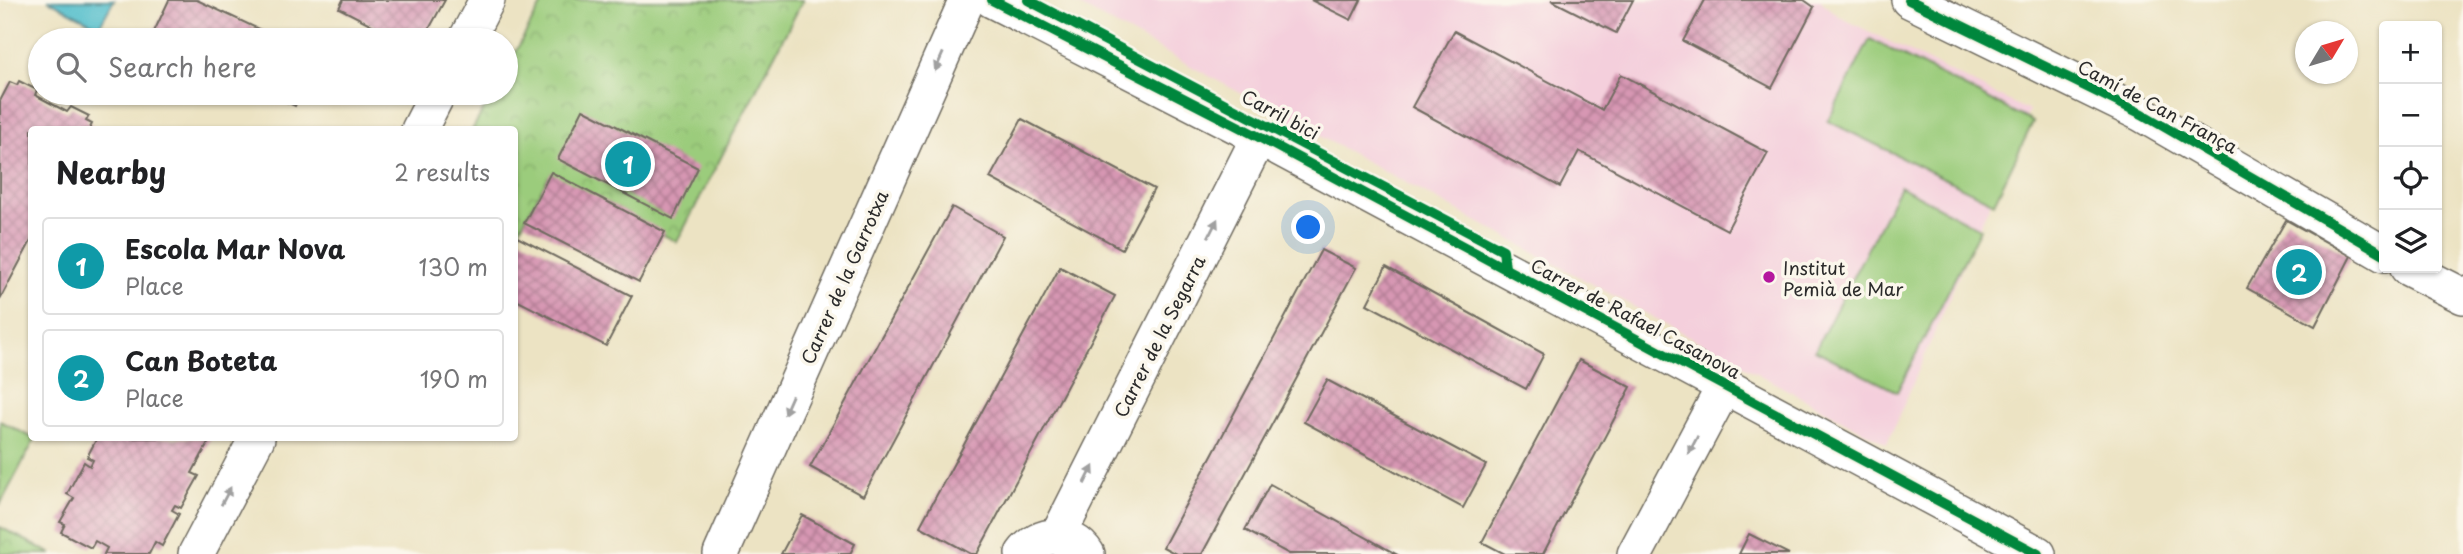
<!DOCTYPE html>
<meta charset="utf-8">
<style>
:root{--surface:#fff;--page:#f2f2f2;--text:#202124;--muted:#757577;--line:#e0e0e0;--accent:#b5179e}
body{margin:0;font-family:"Playpen Sans",sans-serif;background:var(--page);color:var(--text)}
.controls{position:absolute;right:21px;top:21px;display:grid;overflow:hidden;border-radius:7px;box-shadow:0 2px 5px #0004}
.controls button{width:63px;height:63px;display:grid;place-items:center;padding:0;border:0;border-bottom:2px solid var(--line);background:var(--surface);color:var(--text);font:35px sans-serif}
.compass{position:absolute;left:2295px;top:21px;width:63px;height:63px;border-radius:50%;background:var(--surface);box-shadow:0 2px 5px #0004;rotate:52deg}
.you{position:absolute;left:1309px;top:228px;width:24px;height:24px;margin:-18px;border:5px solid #fff;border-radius:50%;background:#1a73e8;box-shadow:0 0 0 10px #1a73e833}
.badge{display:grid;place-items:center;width:46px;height:46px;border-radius:50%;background:var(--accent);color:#fff;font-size:23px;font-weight:700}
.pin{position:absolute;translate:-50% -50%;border:4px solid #fff;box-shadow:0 2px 7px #0006}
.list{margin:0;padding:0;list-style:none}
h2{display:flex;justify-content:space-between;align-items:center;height:91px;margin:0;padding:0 28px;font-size:30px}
h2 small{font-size:23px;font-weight:400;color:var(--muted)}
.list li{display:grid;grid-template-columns:46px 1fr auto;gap:21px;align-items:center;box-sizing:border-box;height:98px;margin:0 14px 14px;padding:0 14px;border:2px solid var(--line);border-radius:7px}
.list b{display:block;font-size:26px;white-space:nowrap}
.list p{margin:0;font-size:23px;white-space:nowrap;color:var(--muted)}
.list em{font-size:23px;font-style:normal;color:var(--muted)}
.icon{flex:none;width:38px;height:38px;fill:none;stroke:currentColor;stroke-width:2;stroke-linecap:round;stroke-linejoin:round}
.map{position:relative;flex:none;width:2463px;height:554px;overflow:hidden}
.search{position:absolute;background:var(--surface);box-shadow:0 2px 5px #0004;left:28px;top:28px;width:490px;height:77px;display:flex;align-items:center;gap:18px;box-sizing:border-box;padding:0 24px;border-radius:38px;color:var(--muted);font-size:26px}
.panel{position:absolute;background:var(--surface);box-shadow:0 2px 5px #0004;left:28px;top:126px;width:490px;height:315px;border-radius:7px}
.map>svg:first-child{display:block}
.built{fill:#f4cfdc}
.grass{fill:#9bcc7c;stroke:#637c54;stroke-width:2}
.park{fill:url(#park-crowns);stroke:#637c54;stroke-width:2}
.water{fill:#50bdcb;stroke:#3e747b;stroke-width:2}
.building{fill:url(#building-cross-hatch)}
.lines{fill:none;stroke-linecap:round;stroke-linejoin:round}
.minor-casing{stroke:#6f6b60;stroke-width:38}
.minor{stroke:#fff;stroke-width:35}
.cycleway-casing{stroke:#fbf7ec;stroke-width:15}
.cycleway{stroke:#00873e;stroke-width:10}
.oneway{fill:#a0a0a0}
.poi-dot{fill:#b5179e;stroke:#fbf7ec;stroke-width:2.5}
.labels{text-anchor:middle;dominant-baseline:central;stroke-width:7;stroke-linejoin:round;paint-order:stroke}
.street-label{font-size:18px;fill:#2b2b2b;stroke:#fbf7ec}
.poi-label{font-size:18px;fill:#2b2b2b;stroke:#fbf7ec;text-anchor:start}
</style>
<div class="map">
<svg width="2463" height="554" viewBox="0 0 2463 554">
<defs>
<pattern id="park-crowns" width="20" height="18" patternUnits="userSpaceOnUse" patternTransform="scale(1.75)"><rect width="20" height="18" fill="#9bcc7c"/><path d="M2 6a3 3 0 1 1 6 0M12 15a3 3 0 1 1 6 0" fill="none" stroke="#86af6b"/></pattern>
<pattern id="building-cross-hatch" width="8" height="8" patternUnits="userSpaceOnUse" patternTransform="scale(1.75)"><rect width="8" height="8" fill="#d797b3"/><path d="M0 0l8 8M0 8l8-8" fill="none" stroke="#af7b92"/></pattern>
</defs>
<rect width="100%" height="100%" fill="#fbf7ec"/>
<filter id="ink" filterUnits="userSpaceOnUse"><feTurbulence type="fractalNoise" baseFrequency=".0143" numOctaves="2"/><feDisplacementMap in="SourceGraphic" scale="14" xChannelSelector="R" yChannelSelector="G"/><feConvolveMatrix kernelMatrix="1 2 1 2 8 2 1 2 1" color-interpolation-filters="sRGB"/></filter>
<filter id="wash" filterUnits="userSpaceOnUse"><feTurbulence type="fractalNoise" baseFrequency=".00686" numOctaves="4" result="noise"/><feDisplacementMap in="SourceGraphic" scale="28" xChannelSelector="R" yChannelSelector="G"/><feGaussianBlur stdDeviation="1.57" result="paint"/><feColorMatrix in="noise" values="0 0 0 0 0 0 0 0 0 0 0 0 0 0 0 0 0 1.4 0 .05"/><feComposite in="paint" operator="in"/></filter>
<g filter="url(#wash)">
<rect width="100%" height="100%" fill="#ece3c3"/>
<path class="built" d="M1069,0H1820L1840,17L2029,111L1887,444Z"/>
<g class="grass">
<path d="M1870,39L2033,122L1994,203L1828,121Z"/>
<path d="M1900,186L1980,229L1897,392L1815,350Z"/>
<path d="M0,421L35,439L0,505Z"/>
</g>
<g class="park">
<path d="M544,0H803L677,242L549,176L515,237L514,130H472L493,93H506V69Z"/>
<path d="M0,527L52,554H0Z"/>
</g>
<path class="water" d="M48,0H114L99,27Z"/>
<g id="blocks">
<g class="building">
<path d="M169,0H197L282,40H156L151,38Z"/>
<path d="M343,0H445L423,40H401L339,8Z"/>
<path d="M1311,0H1361L1351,20Z"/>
<path d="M1551,0H1633L1616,33Z"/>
<path d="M1705,0H1804L1814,7L1772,88L1683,41Z"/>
<path d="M299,29L322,40H293Z"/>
<path d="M1454,31L1602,110L1621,74L1768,153L1727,230L1579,151L1560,187L1412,107Z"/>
<path d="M19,81L37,90L35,95L67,112L71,107L89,116L86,121L92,124L89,130H32V239L0,299V101L10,82L17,85Z"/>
<path d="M267,93H301L295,106Z"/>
<path d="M583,109L698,168L673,219L558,159Z"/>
<path d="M1022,119L1154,189L1122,249L990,178Z"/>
<path d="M551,172L665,232L639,282L524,223Z"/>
<path d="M952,207L1003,236L863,496L810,467Z"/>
<path d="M2286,220L2351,256L2315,326L2247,288Z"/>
<path d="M517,237L632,296L606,346L514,299V242Z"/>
<path d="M1321,250L1356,268L1202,554H1176L1163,547Z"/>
<path d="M1060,267L1115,296L977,554H971L920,526Z"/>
<path d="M1386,267L1544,354L1526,389L1367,304Z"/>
<path d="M1579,360L1631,387L1543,554H1505L1482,542Z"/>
<path d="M1327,380L1486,465L1463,508L1304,422Z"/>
<path d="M97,438H211L192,473L199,476L181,508L175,505L172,510L179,514L162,546L155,542L149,554H104L107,548L95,541L91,548L61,532L65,524L60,522L74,498L67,494L84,462L90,466L93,460L87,457Z"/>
<path d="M1270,484L1396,554H1289L1245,530Z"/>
<path d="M802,515L855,544L850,554H781Z"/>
<path d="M1749,534L1789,554H1739Z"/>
</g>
</g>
</g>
<g filter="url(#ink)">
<use href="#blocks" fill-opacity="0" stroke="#6f6b60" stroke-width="2"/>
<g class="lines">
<g class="minor-casing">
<g id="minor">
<path d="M992,0L1259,137L2038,554"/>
<path d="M1909,0L2142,114L2384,254"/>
<path d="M466,40L487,0"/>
<path d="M419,130L438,93"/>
<path d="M2408,268L2463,296"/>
<path d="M1058,536L1259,137"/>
<path d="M196,554L257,438"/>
<path d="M721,554L967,0"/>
<path d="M1023,554C1039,532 1072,530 1087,554"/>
<path d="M1635,554L1725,385"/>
</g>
</g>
<use href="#minor" class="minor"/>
<g class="cycleway-casing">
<g id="cycleway">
<path d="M992,0L1259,137L2038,554"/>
<path d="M1028,0L1503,250L1505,268"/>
<path d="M1909,0L2142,114L2384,254"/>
</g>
</g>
<use href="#cycleway" class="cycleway"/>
</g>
<defs><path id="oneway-solid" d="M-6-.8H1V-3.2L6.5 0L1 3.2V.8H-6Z" transform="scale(1.75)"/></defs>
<g class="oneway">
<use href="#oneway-solid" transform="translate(939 62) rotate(114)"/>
<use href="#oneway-solid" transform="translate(1213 228) rotate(-63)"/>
<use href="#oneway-solid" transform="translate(788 405) rotate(114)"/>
<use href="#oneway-solid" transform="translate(1693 445) rotate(118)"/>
<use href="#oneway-solid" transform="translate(1089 475) rotate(-63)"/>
<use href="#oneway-solid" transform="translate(226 496) rotate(-62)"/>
</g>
</g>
<circle class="poi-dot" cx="1769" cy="277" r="7"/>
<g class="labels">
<g class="street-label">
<text transform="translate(2158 106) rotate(28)">Camí de Can França</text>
<text transform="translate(1281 114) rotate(28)">Carril bici</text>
<text transform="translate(844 277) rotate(-66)">Carrer de la Garrotxa</text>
<text transform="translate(1636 318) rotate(28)">Carrer de Rafael Casanova</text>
<text transform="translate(1159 336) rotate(-63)">Carrer de la Segarra</text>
</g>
<g class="poi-label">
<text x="1783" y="267">Institut<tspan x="1783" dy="21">Pemià de Mar</tspan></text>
</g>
</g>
</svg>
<div class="controls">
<button>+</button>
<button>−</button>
<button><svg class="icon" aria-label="locate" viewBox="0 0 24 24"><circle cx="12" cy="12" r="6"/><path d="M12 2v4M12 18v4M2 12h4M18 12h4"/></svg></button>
<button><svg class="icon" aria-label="layers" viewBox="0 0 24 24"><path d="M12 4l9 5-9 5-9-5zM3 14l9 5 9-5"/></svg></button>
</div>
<svg class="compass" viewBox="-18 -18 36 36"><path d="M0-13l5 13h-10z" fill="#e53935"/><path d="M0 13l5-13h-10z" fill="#757577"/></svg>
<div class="you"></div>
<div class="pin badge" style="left:628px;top:164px;background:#0f9aa8">1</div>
<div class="pin badge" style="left:2299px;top:272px;background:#0f9aa8">2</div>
<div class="search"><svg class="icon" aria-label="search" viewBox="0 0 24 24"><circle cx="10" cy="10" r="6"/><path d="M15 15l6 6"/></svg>Search here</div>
<section class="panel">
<h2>Nearby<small>2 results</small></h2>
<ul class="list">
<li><span class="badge" style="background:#0f9aa8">1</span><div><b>Escola Mar Nova</b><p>Place</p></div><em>130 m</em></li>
<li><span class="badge" style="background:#0f9aa8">2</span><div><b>Can Boteta</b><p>Place</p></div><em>190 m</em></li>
</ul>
</section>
</div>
